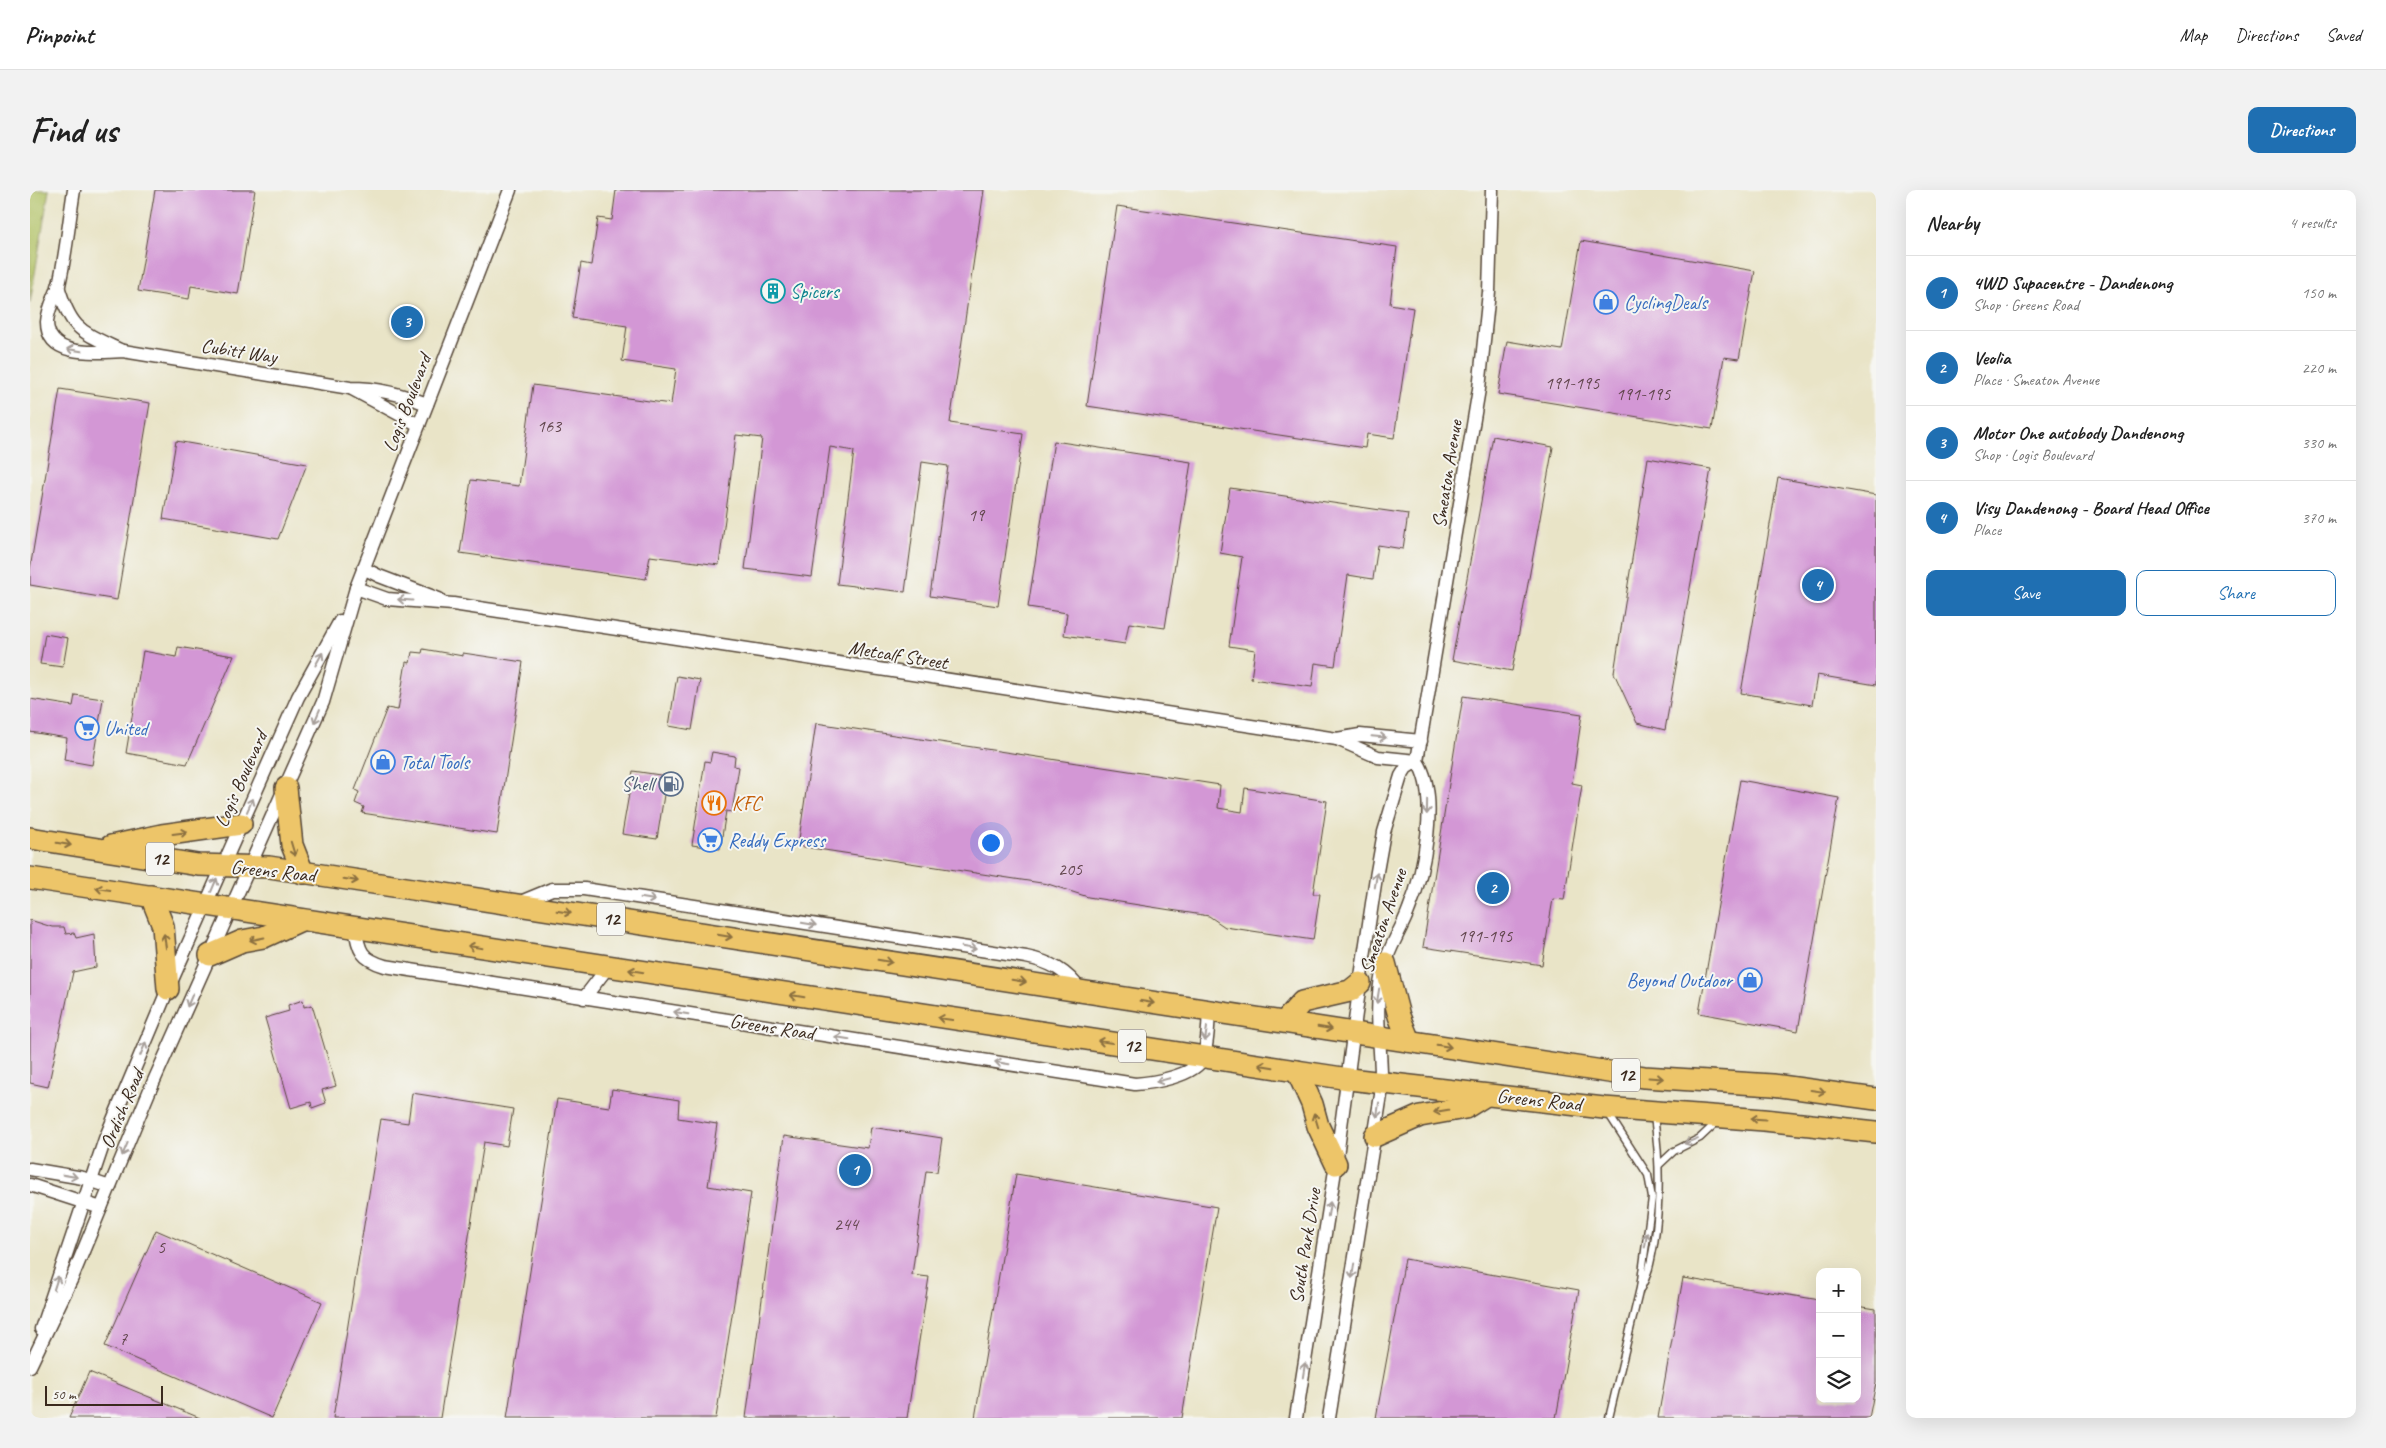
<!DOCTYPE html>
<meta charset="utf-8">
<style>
:root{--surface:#fff;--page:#f2f2f2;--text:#222;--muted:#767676;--line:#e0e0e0;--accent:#1f6fb2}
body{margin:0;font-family:Caveat,sans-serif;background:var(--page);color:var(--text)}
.controls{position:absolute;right:15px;bottom:15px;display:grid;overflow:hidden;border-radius:10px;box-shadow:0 5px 20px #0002}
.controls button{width:45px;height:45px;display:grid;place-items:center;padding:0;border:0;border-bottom:1px solid var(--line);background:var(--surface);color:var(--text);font:25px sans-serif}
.scale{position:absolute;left:15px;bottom:12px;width:118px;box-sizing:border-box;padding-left:5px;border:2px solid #3b2a1e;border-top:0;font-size:14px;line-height:18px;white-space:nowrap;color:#3b2a1e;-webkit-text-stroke:4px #f6f6f2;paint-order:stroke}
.you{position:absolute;left:960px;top:652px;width:18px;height:18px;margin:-12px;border:4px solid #fff;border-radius:50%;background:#1a73e8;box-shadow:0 0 0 8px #1a73e833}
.badge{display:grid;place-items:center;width:32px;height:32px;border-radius:50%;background:var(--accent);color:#fff;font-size:16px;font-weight:700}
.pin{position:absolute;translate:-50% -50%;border:2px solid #fff;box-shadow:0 1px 5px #0006}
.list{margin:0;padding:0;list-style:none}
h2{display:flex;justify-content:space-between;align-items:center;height:65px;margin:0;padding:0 20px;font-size:21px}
h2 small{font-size:16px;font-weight:400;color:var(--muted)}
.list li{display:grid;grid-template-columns:32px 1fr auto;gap:15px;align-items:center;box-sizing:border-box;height:75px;padding:0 20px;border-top:1px solid var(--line)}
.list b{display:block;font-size:19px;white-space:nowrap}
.list p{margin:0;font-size:16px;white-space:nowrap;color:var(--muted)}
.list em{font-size:16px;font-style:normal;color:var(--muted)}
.actions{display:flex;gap:10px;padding:15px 20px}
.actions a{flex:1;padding:11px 0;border:1px solid var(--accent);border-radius:10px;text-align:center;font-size:18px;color:var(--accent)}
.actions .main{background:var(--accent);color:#fff}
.icon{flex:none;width:28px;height:28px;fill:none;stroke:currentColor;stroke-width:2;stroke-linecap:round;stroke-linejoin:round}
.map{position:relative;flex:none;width:1846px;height:1228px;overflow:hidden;border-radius:10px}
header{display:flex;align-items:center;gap:30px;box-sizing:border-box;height:70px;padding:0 25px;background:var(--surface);border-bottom:1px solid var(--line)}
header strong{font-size:24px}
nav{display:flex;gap:28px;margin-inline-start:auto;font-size:18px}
.intro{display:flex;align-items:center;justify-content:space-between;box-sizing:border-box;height:120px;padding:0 30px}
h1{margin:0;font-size:35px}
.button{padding:12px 22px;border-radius:10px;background:var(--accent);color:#fff;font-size:18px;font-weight:700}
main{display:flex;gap:30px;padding:0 30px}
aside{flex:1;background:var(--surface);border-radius:10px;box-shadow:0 5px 20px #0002}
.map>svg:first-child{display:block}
.green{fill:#b0c164;stroke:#767641}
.building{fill:#d397d5}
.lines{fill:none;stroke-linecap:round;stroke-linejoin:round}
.lane-casing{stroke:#554637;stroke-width:9}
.street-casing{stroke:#554637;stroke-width:15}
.primary-casing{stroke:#554637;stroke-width:24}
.lane{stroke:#fff;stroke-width:6}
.street{stroke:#fff;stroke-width:12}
.primary{stroke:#edc569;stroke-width:21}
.oneway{stroke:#a79f9a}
.oneway2{stroke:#8b7040}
.labels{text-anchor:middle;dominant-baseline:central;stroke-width:4;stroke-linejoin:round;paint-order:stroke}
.number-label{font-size:18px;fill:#61454c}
.shield{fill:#f6f6f2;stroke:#73675e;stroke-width:1}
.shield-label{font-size:19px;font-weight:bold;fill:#3b2a1e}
.culture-label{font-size:20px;fill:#0d838f;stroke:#f6f6f2;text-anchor:start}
.shop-label{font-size:20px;fill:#366cbe;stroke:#f6f6f2;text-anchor:start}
.street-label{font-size:20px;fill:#3b2a1e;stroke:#f6f6f2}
.service-label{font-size:20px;fill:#4e5e75;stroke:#f6f6f2;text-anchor:end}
.food-label{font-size:20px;fill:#c56008;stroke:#f6f6f2;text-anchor:start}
</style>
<header>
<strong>Pinpoint</strong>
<nav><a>Map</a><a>Directions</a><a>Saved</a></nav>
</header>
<div class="intro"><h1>Find us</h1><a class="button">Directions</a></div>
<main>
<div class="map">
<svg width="1846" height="1228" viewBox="0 0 1846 1228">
<rect width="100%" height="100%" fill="#f6f6f2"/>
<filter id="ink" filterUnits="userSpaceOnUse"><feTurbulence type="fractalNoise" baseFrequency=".02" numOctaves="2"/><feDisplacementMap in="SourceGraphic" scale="10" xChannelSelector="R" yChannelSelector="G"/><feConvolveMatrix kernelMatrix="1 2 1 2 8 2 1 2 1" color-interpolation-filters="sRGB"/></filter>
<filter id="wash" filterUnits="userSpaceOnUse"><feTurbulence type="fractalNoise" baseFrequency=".0096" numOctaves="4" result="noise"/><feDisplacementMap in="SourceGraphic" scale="20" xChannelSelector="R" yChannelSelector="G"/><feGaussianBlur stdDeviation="1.12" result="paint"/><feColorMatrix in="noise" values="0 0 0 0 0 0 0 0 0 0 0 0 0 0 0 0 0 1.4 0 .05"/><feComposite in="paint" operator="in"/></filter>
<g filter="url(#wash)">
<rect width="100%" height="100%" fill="#e9e4c7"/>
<path class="green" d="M0,0H19L0,113Z"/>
<g id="blocks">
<g class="building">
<path d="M125,0H225L208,104L161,96L159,109L108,101Z"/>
<path d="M586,0H954L920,233L993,244L968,416L900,406L918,276L892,272L875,402L807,394L824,261L800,257L782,387L715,379L732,248L706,245L689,375L620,366L616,389L430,363L441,290L489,296L503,195L641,214L646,179L592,171L597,136L542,128L551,73L561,75L568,28L582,30Z"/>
<path d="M1087,16L1367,57L1360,114L1383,118L1364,248L1337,244L1335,258L1057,216Z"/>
<path d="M1551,51L1725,81L1709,169L1694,167L1682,239L1468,204L1477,151L1532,160Z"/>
<path d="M30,199L120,213L87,410L0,395V379Z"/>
<path d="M1463,246L1523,257L1482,481L1422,470Z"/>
<path d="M146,251L277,274L248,349L133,329Z"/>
<path d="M1024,251L1161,272L1135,438L1099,433L1095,454L1034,445L1037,423L998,417Z"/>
<path d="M1618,268L1681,279L1635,540L1607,533L1584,483Z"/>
<path d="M1748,288L1846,305V495L1787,485L1782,515L1711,503Z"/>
<path d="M1200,298L1378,324L1373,359L1348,355L1343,389L1318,385L1305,476L1285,473L1282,497L1221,489L1225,460L1199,456L1212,367L1190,363Z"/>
<path d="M15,444L38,448L33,477L10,474Z"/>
<path d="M148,457L204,466L157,574L96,563L113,461L146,467Z"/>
<path d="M393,459L433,466V463L493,472L467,644L332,623L334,617L325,613L329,602L325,600L357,518L368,520L376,472L380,473L382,462L392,463Z"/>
<path d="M647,486L670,490L662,540L639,536Z"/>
<path d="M45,505L73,509L62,575L34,570L37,548L0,542V509L43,516Z"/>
<path d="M1433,506L1552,524L1542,593L1552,595L1534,710L1523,709L1512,775L1393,757Z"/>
<path d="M786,533L1190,595L1188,618L1212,622L1215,598L1297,611L1283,704H1290L1283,750L1195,737L1179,726L1058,707L1018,694L768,656Z"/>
<path d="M682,562L705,566L704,576L709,577L702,622L696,621L690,659L662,655L675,571L680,572Z"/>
<path d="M603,581L637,586L627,649L592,644Z"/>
<path d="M1710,590L1809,608L1768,841L1669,823Z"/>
<path d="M0,730L22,737H34L36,744L44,743L46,748L64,744L66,777L43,782L18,897L0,893Z"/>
<path d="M273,810L274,817L282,815L306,896L292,900L296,913L282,918L281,912L261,918L235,828L259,821L258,815Z"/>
<path d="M582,899L649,910L648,928L687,934L678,996L721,1003L686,1228H477L527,909L579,917Z"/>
<path d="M382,903L483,919L477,956L454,952L410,1228H303L351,929L378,933Z"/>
<path d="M841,937L912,948L907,982L896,981L882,1085L899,1087L877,1228H716L754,946L838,958Z"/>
<path d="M986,984L1187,1017L1152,1228H945Z"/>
<path d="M126,1040L292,1112L242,1228L75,1156Z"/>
<path d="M1375,1069L1549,1100L1526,1228H1346Z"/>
<path d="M1653,1088L1790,1110V1209H1827V1116L1846,1119V1193L1839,1228H1628Z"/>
<path d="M59,1182L170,1228H39Z"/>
</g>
</g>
</g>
<g filter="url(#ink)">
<use href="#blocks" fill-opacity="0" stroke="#554637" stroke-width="1"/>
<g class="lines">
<g class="lane-casing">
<g id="lane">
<path d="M1578,923L1618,985L1622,1008L1610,1098L1579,1228"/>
<path d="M1629,975L1644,961L1670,948L1688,931"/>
<path d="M1611,1098C1619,1084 1621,1070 1624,1054C1631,1010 1630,970 1624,926"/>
</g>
</g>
<g class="street-casing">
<g id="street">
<path d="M44,0C39,31 36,64 29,95C25,107 18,118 17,132C17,169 68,162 93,161L320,198C348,198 371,204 397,214"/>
<path d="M28,96C41,140 50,141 90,160"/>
<path d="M322,199L389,235"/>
<path d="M333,378L349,386L409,409"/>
<path d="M326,398L357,409L423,414L1307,549L1330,545L1391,551"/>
<path d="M1307,549L1348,567L1387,571"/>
<path d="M488,713L522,699H554L996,767C1021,772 1037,781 1051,801"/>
<path d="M325,738C329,761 331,769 355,776L1105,894C1122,893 1165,886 1173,868C1178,855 1178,836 1179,821"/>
<path d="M554,808L578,777"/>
<path d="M0,979L53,988L80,997"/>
<path d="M0,995L71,1018"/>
<path d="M11,1139L75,949L138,799L268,507L310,431"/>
<path d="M0,1176L42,1088L119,902L293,512L326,398L480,0"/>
<path d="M1266,1228L1306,974L1330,793L1346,687L1354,642L1371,586L1376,578L1387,571"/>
<path d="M1299,1228L1351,905C1353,863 1343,825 1352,783C1357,760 1371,741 1379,719C1394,683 1410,605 1387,571L1449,199L1459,102L1462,0"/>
</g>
</g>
<g class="primary-casing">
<g id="primary">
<path d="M256,598L262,655L273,683"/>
<path d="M0,648L168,675L239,677L1579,882L1614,887L1743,895L1846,909"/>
<path d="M81,656L132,645L211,634"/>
<path d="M0,688L1319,889L1574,918L1734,930L1846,942"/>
<path d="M121,706L133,736L138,799"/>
<path d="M180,765L212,751L234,747L271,730"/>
<path d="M1355,773L1369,826L1379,851"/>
<path d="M1255,831L1272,812L1320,801L1330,793"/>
<path d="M1267,881L1282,914L1288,936L1306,974"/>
<path d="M1345,946L1390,926L1435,918L1456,905"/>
</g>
</g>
<use href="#lane" class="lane"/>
<use href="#street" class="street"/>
<use href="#primary" class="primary"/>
</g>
<defs><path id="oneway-shaft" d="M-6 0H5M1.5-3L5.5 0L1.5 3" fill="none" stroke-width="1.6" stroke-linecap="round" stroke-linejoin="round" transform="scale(1.25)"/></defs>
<g class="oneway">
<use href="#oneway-shaft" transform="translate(44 160) rotate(-171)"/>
<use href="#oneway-shaft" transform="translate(375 410) rotate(-176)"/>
<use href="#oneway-shaft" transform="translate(289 469) rotate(-61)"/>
<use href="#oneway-shaft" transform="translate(287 526) rotate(113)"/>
<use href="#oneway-shaft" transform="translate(1349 547) rotate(5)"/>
<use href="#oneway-shaft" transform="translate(220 615) rotate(-66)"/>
<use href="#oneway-shaft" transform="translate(1397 617) rotate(91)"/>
<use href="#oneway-shaft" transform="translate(1346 690) rotate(-81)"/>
<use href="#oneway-shaft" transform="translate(184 695) rotate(-67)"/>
<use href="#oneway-shaft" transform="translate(618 709) rotate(9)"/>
<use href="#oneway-shaft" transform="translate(779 734) rotate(9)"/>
<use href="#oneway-shaft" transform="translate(939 758) rotate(9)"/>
<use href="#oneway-shaft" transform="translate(1348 806) rotate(99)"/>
<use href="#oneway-shaft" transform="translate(160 810) rotate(113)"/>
<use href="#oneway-shaft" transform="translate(651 823) rotate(-171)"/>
<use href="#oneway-shaft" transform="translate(1176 844) rotate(98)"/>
<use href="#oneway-shaft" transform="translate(812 848) rotate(-171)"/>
<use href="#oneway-shaft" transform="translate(113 859) rotate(-67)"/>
<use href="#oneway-shaft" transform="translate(972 873) rotate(-171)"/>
<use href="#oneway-shaft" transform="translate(1133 890) rotate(165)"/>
<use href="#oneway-shaft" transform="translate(1348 920) rotate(98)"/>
<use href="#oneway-shaft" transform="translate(1661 951) rotate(158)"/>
<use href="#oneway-shaft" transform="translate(95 959) rotate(113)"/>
<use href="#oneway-shaft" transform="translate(40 986) rotate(10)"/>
<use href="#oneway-shaft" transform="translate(1299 1019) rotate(-81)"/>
<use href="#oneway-shaft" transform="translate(1616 1050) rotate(-81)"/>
<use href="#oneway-shaft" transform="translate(1323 1081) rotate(99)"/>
<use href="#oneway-shaft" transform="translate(26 1093) rotate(-72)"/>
<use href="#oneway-shaft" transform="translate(1274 1180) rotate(-81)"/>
</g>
<g class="oneway2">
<use href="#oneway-shaft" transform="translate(150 643) rotate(-7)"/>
<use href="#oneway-shaft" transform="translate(34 654) rotate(9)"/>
<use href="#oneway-shaft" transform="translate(263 659) rotate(73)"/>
<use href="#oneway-shaft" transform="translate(321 690) rotate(9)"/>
<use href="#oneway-shaft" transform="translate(73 699) rotate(-172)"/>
<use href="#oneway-shaft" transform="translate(534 722) rotate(9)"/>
<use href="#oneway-shaft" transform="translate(695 746) rotate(9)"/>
<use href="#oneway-shaft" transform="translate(227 749) rotate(168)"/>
<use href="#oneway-shaft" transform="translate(135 751) rotate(-98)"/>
<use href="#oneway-shaft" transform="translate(445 757) rotate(-171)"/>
<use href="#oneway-shaft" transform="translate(855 771) rotate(9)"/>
<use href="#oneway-shaft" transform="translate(606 781) rotate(-171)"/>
<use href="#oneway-shaft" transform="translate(989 791) rotate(9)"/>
<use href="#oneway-shaft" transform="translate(767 806) rotate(-171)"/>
<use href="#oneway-shaft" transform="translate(1117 812) rotate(9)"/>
<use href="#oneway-shaft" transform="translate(915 829) rotate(-172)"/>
<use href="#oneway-shaft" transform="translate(1295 838) rotate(9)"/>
<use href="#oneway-shaft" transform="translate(1075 852) rotate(-172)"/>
<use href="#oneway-shaft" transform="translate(1414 856) rotate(9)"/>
<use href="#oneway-shaft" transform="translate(1236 876) rotate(-171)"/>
<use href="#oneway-shaft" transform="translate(1626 888) rotate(4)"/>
<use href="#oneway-shaft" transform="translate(1788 901) rotate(8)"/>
<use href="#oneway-shaft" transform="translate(1411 921) rotate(170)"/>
<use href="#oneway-shaft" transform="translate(1728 929) rotate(-176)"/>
<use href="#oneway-shaft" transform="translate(1286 930) rotate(-107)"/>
</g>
</g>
<defs>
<g id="building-ring" transform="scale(1.25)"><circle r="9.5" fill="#f6f6f2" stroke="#0f9aa8" stroke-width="1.5"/><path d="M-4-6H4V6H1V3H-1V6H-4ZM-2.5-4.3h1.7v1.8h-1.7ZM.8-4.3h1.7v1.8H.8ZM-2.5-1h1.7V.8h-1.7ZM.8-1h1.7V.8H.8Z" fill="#0f9aa8"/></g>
<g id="shop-ring" transform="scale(1.25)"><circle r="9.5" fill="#f6f6f2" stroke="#3f7fe0" stroke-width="1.5"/><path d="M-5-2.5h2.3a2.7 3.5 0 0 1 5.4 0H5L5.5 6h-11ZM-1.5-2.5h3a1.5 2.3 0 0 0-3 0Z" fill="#3f7fe0"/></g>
<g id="supermarket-ring" transform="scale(1.25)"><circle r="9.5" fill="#f6f6f2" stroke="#3f7fe0" stroke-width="1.5"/><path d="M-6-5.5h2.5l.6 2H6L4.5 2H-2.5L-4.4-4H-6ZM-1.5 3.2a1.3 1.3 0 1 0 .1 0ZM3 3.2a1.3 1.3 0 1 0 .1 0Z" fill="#3f7fe0"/></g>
<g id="fuel-ring" transform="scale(1.25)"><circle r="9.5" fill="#f6f6f2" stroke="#5c6f8a" stroke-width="1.5"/><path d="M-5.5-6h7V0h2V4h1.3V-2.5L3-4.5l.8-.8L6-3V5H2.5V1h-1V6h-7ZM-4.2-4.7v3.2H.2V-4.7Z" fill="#5c6f8a"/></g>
<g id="restaurant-ring" transform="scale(1.25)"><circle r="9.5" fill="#f6f6f2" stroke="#e8710a" stroke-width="1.5"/><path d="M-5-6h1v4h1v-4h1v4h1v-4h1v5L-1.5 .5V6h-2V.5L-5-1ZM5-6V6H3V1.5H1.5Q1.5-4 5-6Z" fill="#e8710a"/></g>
</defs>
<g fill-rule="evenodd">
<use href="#building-ring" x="743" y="101"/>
<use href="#shop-ring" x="1576" y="112"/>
<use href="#supermarket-ring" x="57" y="538"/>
<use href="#shop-ring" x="353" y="572"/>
<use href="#fuel-ring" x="641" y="594"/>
<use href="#restaurant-ring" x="684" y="613"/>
<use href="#supermarket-ring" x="680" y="650"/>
<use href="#shop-ring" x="1720" y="790"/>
</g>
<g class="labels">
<g class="number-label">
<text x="1542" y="193">191-195</text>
<text x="1613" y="204">191-195</text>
<text x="519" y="236">163</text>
<text x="946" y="325">19</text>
<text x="1040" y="679">205</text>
<text x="1455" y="746">191-195</text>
<text x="816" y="1034">244</text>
<text x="131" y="1057">5</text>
<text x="93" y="1149">7</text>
</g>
<g class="shield">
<rect x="116" y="652.5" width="28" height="33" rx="4"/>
<rect x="567" y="712.5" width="28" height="33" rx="4"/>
<rect x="1088" y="839.5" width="28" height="33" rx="4"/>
<rect x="1582" y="868.5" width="28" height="33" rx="4"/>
</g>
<g class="shield-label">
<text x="130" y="669">12</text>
<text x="581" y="729">12</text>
<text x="1102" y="856">12</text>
<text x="1596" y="885">12</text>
</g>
<g class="culture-label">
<text x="760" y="101">Spicers</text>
</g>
<g class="shop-label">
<text x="1594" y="112">CyclingDeals</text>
<text x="74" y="538">United</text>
<text x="370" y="572">Total Tools</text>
<text x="698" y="650">Reddy Express</text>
<text x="1702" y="790" text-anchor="end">Beyond Outdoor</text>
</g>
<g class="street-label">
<text transform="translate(209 161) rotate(9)">Cubitt Way</text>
<text transform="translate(377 213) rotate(-69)">Logis Boulevard</text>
<text transform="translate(1417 284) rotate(-81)">Smeaton Avenue</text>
<text transform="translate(868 465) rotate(9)">Metcalf Street</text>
<text transform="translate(211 589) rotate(-66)">Logis Boulevard</text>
<text transform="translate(243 681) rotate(6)">Greens Road</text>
<text transform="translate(1353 731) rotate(-71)">Smeaton Avenue</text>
<text transform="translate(742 837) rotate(9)">Greens Road</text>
<text transform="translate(1509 910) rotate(6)">Greens Road</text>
<text transform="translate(92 919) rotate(-67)">Ordish Road</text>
<text transform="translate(1275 1056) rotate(-81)">South Park Drive</text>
</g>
<g class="service-label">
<text x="624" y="594">Shell</text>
</g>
<g class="food-label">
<text x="702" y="613">KFC</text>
</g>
</g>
</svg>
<div class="controls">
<button>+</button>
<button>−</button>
<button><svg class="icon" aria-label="layers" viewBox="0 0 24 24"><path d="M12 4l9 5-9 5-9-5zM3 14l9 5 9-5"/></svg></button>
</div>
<div class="scale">50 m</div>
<div class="you"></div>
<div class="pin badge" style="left:825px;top:980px">1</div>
<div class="pin badge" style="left:1463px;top:698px">2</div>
<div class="pin badge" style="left:377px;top:132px">3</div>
<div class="pin badge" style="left:1788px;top:395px">4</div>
</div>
<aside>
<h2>Nearby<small>4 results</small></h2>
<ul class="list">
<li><span class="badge">1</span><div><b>4WD Supacentre - Dandenong</b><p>Shop · Greens Road</p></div><em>150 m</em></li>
<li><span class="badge">2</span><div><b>Veolia</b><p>Place · Smeaton Avenue</p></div><em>220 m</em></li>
<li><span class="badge">3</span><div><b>Motor One autobody Dandenong</b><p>Shop · Logis Boulevard</p></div><em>330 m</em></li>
<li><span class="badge">4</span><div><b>Visy Dandenong - Board Head Office</b><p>Place</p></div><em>370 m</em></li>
</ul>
<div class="actions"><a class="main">Save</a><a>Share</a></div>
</aside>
</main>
